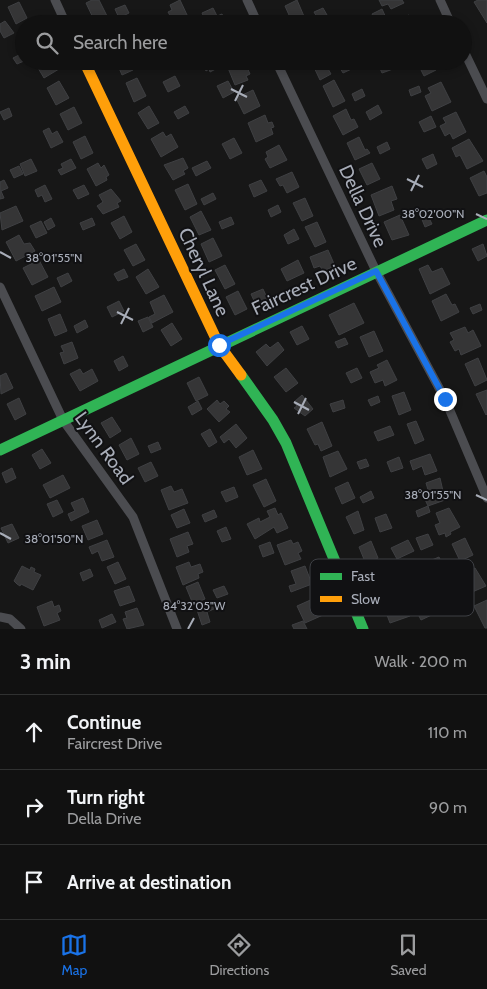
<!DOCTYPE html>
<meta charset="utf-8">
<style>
:root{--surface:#111;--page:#1a1a1a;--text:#f1f3f6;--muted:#9c9d9f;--line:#303131;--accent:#1a73e8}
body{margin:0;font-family:Cabin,sans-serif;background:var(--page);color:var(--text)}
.stop{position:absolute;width:15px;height:15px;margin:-11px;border:4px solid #1a73e8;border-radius:50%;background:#fff}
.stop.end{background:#1a73e8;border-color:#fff;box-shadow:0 1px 5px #0008}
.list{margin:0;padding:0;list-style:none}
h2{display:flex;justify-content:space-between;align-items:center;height:65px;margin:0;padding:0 20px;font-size:21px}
h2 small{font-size:16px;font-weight:400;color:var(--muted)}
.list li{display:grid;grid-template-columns:32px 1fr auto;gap:15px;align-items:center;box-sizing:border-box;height:75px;padding:0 20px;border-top:1px solid var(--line)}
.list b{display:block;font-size:19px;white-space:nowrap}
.list p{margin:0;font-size:16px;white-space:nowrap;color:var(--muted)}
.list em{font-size:16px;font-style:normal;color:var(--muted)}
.icon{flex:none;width:28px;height:28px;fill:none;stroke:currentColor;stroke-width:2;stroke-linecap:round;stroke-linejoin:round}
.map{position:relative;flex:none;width:487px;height:629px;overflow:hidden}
.search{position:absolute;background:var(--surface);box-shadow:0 2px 8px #0003;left:15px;right:15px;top:15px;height:55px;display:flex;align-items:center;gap:12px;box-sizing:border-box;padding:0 18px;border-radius:28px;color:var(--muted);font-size:19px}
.sheet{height:290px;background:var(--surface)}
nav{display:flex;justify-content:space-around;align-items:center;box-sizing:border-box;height:70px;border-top:1px solid var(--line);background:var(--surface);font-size:14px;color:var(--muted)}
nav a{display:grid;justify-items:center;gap:2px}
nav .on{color:var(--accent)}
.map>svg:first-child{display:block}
.building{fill:#353536;stroke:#3f4043}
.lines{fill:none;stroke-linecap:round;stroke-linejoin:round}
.street{stroke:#4b4c50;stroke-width:9}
.fast{stroke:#30b455;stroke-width:11}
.slow{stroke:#ff9f0a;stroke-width:11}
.route{stroke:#1a73e8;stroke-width:6}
.ticks{fill:none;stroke:#a8adb8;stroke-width:2}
.labels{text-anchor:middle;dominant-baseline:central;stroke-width:4;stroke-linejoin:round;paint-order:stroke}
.street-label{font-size:19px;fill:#a8adb8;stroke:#111113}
.key{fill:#111113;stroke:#3e4045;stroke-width:1}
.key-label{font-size:14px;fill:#a8adb8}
.ticks-label{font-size:12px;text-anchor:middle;fill:#a8adb8;stroke:#111113;stroke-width:4;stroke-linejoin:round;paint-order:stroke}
</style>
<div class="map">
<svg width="487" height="629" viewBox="0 0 487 629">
<rect width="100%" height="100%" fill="#171717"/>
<g class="building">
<path d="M92,0H99L107,16L95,22L86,3Z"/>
<path d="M180,0L188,17L174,23L168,12L172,10L170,5Z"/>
<path d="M297,0L306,21L293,24L285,6Z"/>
<path d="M379,0H402L404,3L391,9L388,4L382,6Z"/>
<path d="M478,0H487V23L474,2Z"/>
<path d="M19,2L27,18L16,24L8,7Z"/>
<path d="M125,5L129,13L119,18L115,9Z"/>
<path d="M213,8L217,16L222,14L226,23L207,24L202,13Z"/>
<path d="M323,8L327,15L318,19L314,12Z"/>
<path d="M382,9L387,20L377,24L372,14Z"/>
<path d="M409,15L417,24H395L394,21Z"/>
<path d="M5,21L14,33L4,38L0,31V24Z"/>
<path d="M23,53L24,61L17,64L13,58Z"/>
<path d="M38,61H55L59,69L44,78L35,63Z"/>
<path d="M116,61H135L130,63L133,70L122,75Z"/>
<path d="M143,61H157L158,63L146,68Z"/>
<path d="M209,61H226L227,63L210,72L209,69L206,71L204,67Z"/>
<path d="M311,61H334L335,63L327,67L331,74L320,80Z"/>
<path d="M348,61H356L358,66L343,73L340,68L349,63Z"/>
<path d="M385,61H402L404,65L382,73L378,64Z"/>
<path d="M409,61H432L436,70L424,76L419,66L413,69Z"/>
<path d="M241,62L243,67L246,65L250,74L246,76L248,80L235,85L228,68Z"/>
<path d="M175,76L180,86L168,92L163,82Z"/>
<path d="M137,78L146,96L134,102L126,83Z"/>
<path d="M334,80L345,101L333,107L323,86Z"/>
<path d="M59,81L69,98L56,105L47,88Z"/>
<path d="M228,81L234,92L223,98L217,86Z"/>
<path d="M441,82L451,102L432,111L425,96L431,93L428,88Z"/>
<path d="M419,86L421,92L411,96L409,90Z"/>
<path d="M362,89L365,96L355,101L352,94Z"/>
<path d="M253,90L260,106L244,114L236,98Z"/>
<path d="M378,105L382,113L370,120L366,112Z"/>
<path d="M149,106L159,123L148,129L138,113Z"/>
<path d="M185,106L189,113L178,119L174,112Z"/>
<path d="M74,107L82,123L68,130L60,114Z"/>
<path d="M9,108L12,116L4,120L0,112Z"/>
<path d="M346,109L351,120L354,119L358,127L343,135L333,116Z"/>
<path d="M456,112L466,132L453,139L450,133L445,136L440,126L446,123L443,118Z"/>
<path d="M265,115L268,123L272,122L274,127L271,128L273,134L256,142L248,123Z"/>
<path d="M431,116L436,127L424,132L419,122Z"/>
<path d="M49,128L52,134L57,131L63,142L51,148L43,131Z"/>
<path d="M163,132L166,137L171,134L178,147L161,157L151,139Z"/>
<path d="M85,136L93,153L81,159L73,142Z"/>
<path d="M359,137L365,150L367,149L370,153L355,160L347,143Z"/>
<path d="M234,138L242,153L230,159L222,144Z"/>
<path d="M469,139L483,161L467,169L460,155L456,157L452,148Z"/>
<path d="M387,142L390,149L380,154L377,147Z"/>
<path d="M279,145L287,160L270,168L265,159L268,157L266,152Z"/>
<path d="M433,154L437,164L427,169L422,159Z"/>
<path d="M183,158L188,168L183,171L185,174L173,180L164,165Z"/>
<path d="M31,159L37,171L25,176L20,164Z"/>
<path d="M71,159L76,168L61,175L58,170L63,168L61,164Z"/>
<path d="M207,161L211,168L196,176L192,168Z"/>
<path d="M98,163L101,168L104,165L109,175L106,177L107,180L96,186L87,169Z"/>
<path d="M372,163L380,179L367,185L359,169Z"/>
<path d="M19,166L23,174L14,178L10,170Z"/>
<path d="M484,171L487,177V193L479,196L470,178Z"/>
<path d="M292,172L299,187L287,193L283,185L280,186L276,179Z"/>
<path d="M4,180L8,188L1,191L4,198L0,199V182Z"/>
<path d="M261,180L267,191L254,197L249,185Z"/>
<path d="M188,184L197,204L185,210L175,190Z"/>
<path d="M45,185L52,199L45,202L42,195L38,197L35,190Z"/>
<path d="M84,185L89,194L78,199L73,190Z"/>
<path d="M392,186L397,199L391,201L394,210L379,216L371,195Z"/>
<path d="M111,189L121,201L117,203L119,207L103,214L97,206L103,202L99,195Z"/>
<path d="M213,193L216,199L204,205L201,199Z"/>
<path d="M305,198L313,216L302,221L293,203Z"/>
<path d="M278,205L281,212L271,217L268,210Z"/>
<path d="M16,206L23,221L2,230L0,213Z"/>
<path d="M201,211L211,230L199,235L190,217Z"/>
<path d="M427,214L432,224L425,227L421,217Z"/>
<path d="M400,215L409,235L392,240L384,222Z"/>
<path d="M124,216L132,232L120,239L111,223Z"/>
<path d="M231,217L234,224L222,229L219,222Z"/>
<path d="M51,218L55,226L48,230L44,222Z"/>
<path d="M92,218L95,225L83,230L80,223Z"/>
<path d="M41,221L47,233L36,238L30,226Z"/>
<path d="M317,222L326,242L315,247L305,227Z"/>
<path d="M294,229L299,239L288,244L284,235Z"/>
<path d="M19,235L24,244L30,243L35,251L16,261L6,242Z"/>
<path d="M213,238L222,256L209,262L201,244Z"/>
<path d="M136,244L145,260L133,266L124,250Z"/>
<path d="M483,244L487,256L478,261L472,249Z"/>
<path d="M328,250L335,266L323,271L320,266L314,268L310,257Z"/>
<path d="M39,260L48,277L32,285L23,268Z"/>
<path d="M298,260L304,273L287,281L281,269Z"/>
<path d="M225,265L235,284L225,289L215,270Z"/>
<path d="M428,265L432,272L442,268L450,284L430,294L419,269Z"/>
<path d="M124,269L128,277L118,281L114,274Z"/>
<path d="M148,269L159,287L146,294L136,277Z"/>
<path d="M68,273L72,281L61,287L57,278Z"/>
<path d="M54,287L61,302L42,311L35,296Z"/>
<path d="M263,289L268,300L256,305L251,294Z"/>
<path d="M238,291L247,309L235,315L226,297Z"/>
<path d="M446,294L452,305L455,304L459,312L441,321L432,301Z"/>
<path d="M164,295L173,312L152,323L149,317L155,314L150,302Z"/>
<path d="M119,301L124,311L112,317L107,307Z"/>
<path d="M354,303L364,323L339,335L329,315Z"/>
<path d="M480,304L482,310L473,314L470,308Z"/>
<path d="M60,314L67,331L55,336L48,319Z"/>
<path d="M148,317L153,327L143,332L138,321Z"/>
<path d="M85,320L88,327L77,333L74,326Z"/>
<path d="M172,323L182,339L171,346L161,330Z"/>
<path d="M302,326L309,339L297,345L290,332Z"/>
<path d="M465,327L468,333L473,330L481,346L461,355L459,349L455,351L450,342L454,340L450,333Z"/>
<path d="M374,331L383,351L369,357L360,337Z"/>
<path d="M345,338L348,344L338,348L335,342Z"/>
<path d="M72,342L78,358L64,364L60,353L64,352L61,346Z"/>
<path d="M278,342L284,350L267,366L256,352L266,344L270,348Z"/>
<path d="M123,356L128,366L119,371L114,361Z"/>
<path d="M478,358L487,380L475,386L465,364Z"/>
<path d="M387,360L397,380L385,386L383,380L375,383L370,372L379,368L377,365Z"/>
<path d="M286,368L298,383L286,392L274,377Z"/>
<path d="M357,368L362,378L351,383L346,373Z"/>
<path d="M80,369L83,374L92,369L98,381L80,391L70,374Z"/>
<path d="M6,373L13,388L1,394L0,376Z"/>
<path d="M199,377L208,395L196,401L187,383Z"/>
<path d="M487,390V414L486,415L476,394Z"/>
<path d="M404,392L411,410L399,415L392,396Z"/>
<path d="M302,395L313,409L305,416L294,408L297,406L294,402Z"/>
<path d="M378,396L380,402L371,406L368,400Z"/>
<path d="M19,398L26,414L15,420L7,404Z"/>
<path d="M217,400L220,404L224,401L229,406L226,409L230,412L219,422L207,409Z"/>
<path d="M343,400L345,408L333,412L330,404Z"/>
<path d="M198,401L202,409L192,415L188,407Z"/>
<path d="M112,417L121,431L110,438L101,423Z"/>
<path d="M416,421L424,440L415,444L407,424Z"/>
<path d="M322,422L332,446L321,451L318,444L315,445L307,429Z"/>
<path d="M236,424L247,438L236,448L229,439L224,443L220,437Z"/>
<path d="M390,426L394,435L378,441L374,432Z"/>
<path d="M210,429L217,442L209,447L201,434Z"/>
<path d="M131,438L139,454L127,460L119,445Z"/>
<path d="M158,442L161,449L151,453L148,446Z"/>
<path d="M42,449L51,463L40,469L32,455Z"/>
<path d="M253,450L262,469L247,475L239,457Z"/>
<path d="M338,451L347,469L330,477L323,457Z"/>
<path d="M430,454L437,471L425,475L422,466L413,470L410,461Z"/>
<path d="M399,457L403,468L391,472L387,462Z"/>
<path d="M366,459L369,466L360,469L357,462Z"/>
<path d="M151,462L158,476L145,482L138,468Z"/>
<path d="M12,468L16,478L6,483L2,473Z"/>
<path d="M63,475L70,488L50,498L43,485Z"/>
<path d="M440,478L445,500L428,506L423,495L429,493L426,483Z"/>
<path d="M266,479L276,501L264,507L253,485Z"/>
<path d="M348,482L355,498L342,504L335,488Z"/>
<path d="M171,486L174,492L182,489L188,503L169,510L161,490Z"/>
<path d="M234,487L238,497L226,502L221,492Z"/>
<path d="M371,491L374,498L363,503L360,497Z"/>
<path d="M83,498L89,512L71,521L68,514L75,511L71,503Z"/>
<path d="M57,500L63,512L53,517L47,504Z"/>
<path d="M428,506L430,512L418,517L416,511Z"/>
<path d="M275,508L278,515L281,513L288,528L277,533L274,527L255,539L247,524L259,518L260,522L270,517L267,511Z"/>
<path d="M449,508L460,527L450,532L451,534L446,537L445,533L439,535L435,525L440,523L436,513Z"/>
<path d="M184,509L190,523L177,528L171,515Z"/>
<path d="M214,510L217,517L205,522L202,515Z"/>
<path d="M358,511L364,530L354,534L346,517Z"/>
<path d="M386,514L392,528L380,532L375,518Z"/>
<path d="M97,520L103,534L88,540L82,526Z"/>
<path d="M12,524L19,538L8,543L1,528Z"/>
<path d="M226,527L231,539L222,542L217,531Z"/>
<path d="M188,532L193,544L187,546L189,552L177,557L170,539Z"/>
<path d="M428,534L433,545L421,550L416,538Z"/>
<path d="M465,538L473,555L460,561L452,544Z"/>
<path d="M107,540L114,557L102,561L98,551L92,554L89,547Z"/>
<path d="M291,540L293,544L298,542L302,551L298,553L301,559L285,565L277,545Z"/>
<path d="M408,540L414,551L397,559L391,548Z"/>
<path d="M371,541L378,558L366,564L359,547Z"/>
<path d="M270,542L274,553L263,557L259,546Z"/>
<path d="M439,557L446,573L433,579L427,562Z"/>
<path d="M118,562L126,579L115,584L107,567Z"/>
<path d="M189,562L191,567L200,564L203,572L198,574L199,578L183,585L176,567Z"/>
<path d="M22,566L30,570L31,567L35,569L34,572L41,575L33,590L21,584L20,586L17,584L14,581Z"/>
<path d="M305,566L312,584L291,592L289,586L296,584L291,571Z"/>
<path d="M475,568L486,586L470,593L462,573Z"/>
<path d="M90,569L93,576L83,581L80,573Z"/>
<path d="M198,582L205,599L193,604L186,587Z"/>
<path d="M129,586L135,601L120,606L114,591Z"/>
<path d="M224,586L228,594L217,598L213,590Z"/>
<path d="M315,598L323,615L305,623L297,606Z"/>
<path d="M404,600L410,616L390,623L384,607Z"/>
<path d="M487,600V628H485L474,606Z"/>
<path d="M52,601L54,607L59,605L61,611L57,613L60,620L44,626L37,607Z"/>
<path d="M215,603L216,608L207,612L210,622L202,625L197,610Z"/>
<path d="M434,604L438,612L421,620L416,610Z"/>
<path d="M137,608L144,625L127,629L123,619L127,618L125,612Z"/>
<path d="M112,614L116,622L102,628L99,620Z"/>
<path d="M303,621L307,629H294L292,625Z"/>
</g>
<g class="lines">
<g class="street">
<path d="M55,0L66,24"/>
<path d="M247,0L258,24"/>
<path d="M440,0L451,24"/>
<path d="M463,49L487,99"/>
<path d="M276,61L376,271L445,399L487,498"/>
<path d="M0,287L63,420L133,517L177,629"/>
<path d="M0,617L10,619L21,629"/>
</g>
<g class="fast">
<path d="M241,375L273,420L286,443L363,629"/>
<path d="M0,450L487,220"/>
</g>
<path class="slow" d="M84,61L219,345L241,375"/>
</g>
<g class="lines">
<path class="route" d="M219,345L376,271L445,399"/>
</g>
<path class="ticks" d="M231,89L247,97M235,101L243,85M407,179L423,187M411,191L419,175M476,214L487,219M0,252L11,258M117,312L133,320M121,324L129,308M294,402L309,410M298,414L306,398M476,495L487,500M0,533L11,539M188,629L194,618"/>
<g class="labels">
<g class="street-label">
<text transform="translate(363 206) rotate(65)">Della Drive</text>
<text transform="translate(204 272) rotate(65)">Cheryl Lane</text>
<text transform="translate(304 286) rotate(-25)">Faircrest Drive</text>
<text transform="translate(104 448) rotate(54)">Lynn Road</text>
</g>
</g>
<rect x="310" y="559" width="164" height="57" rx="8" class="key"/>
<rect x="320" y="573" width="22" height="7" fill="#30b455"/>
<rect x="320" y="596" width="22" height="6" fill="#ff9f0a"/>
<g class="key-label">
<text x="351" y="581">Fast</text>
<text x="351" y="604">Slow</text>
</g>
<g class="ticks-label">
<text x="433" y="218">38°02'00"N</text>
<text x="54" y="262">38°01'55"N</text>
<text x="433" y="499">38°01'55"N</text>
<text x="54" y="543">38°01'50"N</text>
<text x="194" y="610">84°32'05"W</text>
</g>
</svg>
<div class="stop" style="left:219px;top:345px"></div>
<div class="stop end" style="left:445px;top:399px"></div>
<div class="search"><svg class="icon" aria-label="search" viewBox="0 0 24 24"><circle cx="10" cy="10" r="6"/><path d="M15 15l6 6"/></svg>Search here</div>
</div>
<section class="sheet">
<h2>3 min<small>Walk · 200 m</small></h2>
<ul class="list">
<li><svg class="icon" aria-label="ahead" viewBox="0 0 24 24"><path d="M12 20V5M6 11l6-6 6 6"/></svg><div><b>Continue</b><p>Faircrest Drive</p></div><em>110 m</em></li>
<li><svg class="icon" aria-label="right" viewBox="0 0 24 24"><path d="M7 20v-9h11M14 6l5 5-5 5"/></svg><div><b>Turn right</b><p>Della Drive</p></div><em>90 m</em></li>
<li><svg class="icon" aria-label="arrive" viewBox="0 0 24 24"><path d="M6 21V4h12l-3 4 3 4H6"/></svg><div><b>Arrive at destination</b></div></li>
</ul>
</section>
<nav>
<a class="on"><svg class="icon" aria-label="map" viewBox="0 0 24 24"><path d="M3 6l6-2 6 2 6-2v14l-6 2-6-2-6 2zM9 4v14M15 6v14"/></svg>Map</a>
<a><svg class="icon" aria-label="directions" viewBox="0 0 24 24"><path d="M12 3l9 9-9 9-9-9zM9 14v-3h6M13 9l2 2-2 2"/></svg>Directions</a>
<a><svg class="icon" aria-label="saved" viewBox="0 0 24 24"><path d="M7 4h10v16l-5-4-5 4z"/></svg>Saved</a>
</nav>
